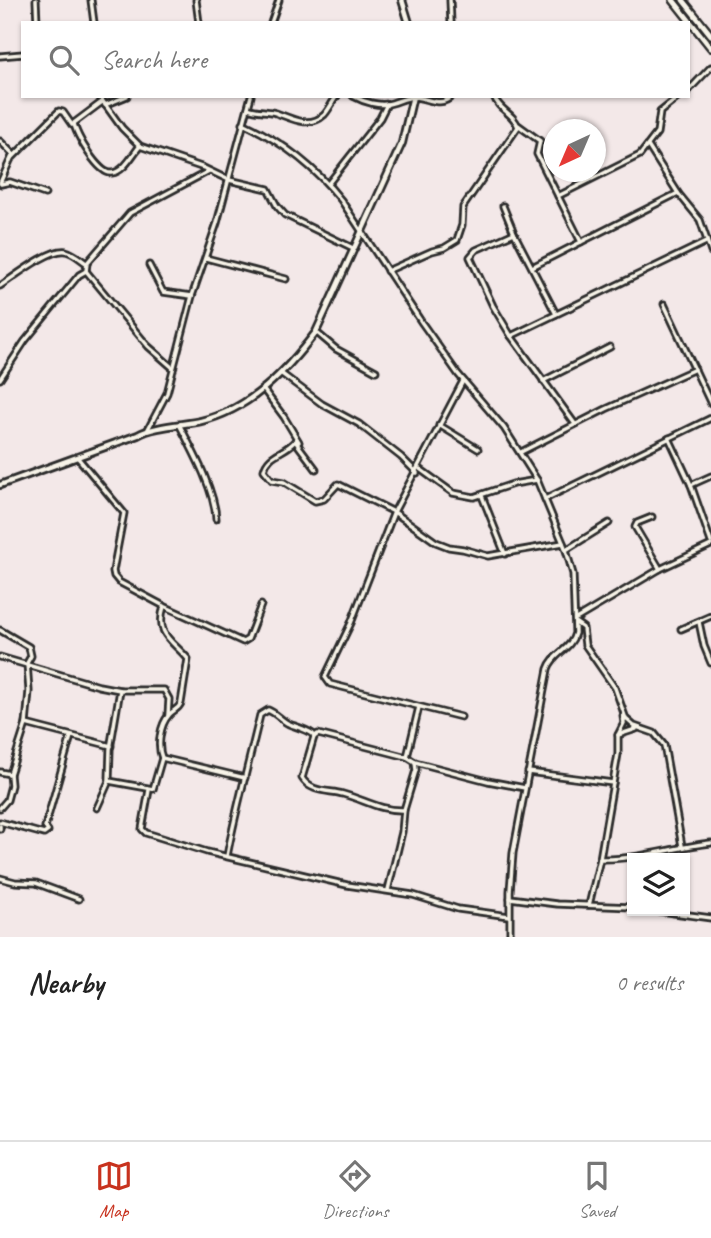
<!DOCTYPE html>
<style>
:root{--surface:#fff;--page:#f2f2f2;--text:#222;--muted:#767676;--line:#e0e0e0;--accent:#c8321e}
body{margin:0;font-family:Caveat,sans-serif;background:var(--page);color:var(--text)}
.controls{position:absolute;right:21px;bottom:21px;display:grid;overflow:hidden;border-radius:0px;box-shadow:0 2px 5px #0004}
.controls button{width:63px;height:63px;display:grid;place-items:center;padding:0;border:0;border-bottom:2px solid var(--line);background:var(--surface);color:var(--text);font:35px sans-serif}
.compass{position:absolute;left:543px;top:119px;width:63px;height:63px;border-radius:50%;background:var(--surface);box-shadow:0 2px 5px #0004;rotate:224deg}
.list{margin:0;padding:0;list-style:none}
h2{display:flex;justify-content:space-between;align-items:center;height:91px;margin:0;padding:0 28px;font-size:30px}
h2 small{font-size:23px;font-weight:400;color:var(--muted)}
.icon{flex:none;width:38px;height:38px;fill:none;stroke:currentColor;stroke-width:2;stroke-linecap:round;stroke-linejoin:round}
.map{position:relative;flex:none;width:711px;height:937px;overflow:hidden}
.search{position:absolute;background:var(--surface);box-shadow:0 2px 5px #0004;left:21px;right:21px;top:21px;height:77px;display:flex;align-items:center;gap:18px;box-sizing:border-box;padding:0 24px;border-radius:0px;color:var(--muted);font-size:26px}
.sheet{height:203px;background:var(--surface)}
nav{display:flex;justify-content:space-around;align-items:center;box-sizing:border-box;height:98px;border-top:2px solid var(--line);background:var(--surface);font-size:19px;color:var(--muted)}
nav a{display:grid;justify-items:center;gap:4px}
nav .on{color:var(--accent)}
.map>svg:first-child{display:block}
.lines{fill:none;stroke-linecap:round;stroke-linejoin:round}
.minor-casing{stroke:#2b2b2b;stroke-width:9}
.tertiary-casing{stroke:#2b2b2b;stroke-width:10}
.trunk-casing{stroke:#2b2b2b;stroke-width:10}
.minor{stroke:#f7f3e8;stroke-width:3.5}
.tertiary{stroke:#f7f3e8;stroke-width:4.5}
.trunk{stroke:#f7f3e8;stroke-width:5}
</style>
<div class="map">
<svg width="711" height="937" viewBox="0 0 711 937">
<rect width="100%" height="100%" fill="#f3e8e8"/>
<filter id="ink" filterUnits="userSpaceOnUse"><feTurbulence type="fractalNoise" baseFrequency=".0143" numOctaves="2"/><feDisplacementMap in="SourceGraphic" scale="14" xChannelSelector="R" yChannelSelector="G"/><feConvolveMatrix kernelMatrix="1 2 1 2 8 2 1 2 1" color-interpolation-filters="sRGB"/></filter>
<g filter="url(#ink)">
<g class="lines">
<g class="minor-casing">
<g id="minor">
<path d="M36,0L37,23"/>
<path d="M91,0L94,23"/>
<path d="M196,0L199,23"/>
<path d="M450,0L451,23"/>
<path d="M271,23L279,0"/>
<path d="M0,56L23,54"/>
<path d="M688,91L711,67"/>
<path d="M99,96L122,128L140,146L204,168L229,180L268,189L277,206L285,215L353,248"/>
<path d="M353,96C364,102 380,107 392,103C399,101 407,97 414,97C429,98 440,108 452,96"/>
<path d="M102,102L74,123C75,134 99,175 112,173C124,172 133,154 140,146"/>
<path d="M105,105L127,96"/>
<path d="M248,108C258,112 266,110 276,113C291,118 309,129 324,115C329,110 332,102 337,96"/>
<path d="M243,123C281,141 315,167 341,200L422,323L458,374L504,428L537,480L566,550L573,574L575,633C571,650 553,653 548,669L513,853L510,891V937"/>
<path d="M518,125L540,141L537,154L581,242L532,267"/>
<path d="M0,141L13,154L0,183"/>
<path d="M648,146L678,193L700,220L711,252"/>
<path d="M13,157L59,111L63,112L72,125"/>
<path d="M1,184L10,182L45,194"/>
<path d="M328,184L380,118L387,104"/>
<path d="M558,196L640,155L657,133L660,112L680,96"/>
<path d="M503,206L514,233L556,314"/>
<path d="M514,233L476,250L470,257L493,306L511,336L575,424"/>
<path d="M581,242L678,193"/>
<path d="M206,258L286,279"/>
<path d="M149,265L163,292L192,296"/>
<path d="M86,271L148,346L173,368"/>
<path d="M387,271L432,251L444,248L457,240L462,225L463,207L518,127C514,113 498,110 494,96"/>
<path d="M0,286C14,277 50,248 66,251C74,253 80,259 86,263"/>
<path d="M664,304L711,404"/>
<path d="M316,332L336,349L376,371"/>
<path d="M511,336L706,242"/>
<path d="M282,374L322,404L359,424L401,457L417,473"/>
<path d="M0,379L25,341L79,275L86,271L87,263L130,213L209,171"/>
<path d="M543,381L610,347"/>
<path d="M263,389L284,417L299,442L295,441L316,469"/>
<path d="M439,425L478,449"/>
<path d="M180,426C193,451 215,491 216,519"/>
<path d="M148,429L167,393L192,296L217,223L251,96"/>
<path d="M669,438L691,485L711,542"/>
<path d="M295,441C285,453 268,453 264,470L272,480L284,482L315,501L324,499L338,484L394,512L436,542L449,547L463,549L488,556L563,543"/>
<path d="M521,452L606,409L695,369"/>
<path d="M78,458L124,513L113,571L114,576L119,582L164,606L243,642L248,639L261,605"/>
<path d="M420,469L453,493L474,497L513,484L537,480"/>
<path d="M691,485L711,476"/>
<path d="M482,496L505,554"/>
<path d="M545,499L711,418"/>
<path d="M652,517L637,523L635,527L660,569"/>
<path d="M566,550L609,523"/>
<path d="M576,619L660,569L711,545"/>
<path d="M699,622L704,646L711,663"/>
<path d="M576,623L583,628L585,645L615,688L626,719L634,726L654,733L664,745L682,846"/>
<path d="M681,629L711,616"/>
<path d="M0,630L29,647L31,656L27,663L29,691L26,724L10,774L11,785L7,800L0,808"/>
<path d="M0,657L99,686L120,690H164L169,699L168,715"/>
<path d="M461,717L330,684L325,677L351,623L394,512L463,381"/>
<path d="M26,724L111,746"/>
<path d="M618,735L636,729"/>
<path d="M162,758L245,778"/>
<path d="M415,762L488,781L525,788"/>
<path d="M0,772L10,774"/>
<path d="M528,772L613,783"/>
<path d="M109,781L153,789L162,758C157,746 160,725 169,715C174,709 178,710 181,703L188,659C172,640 155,635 164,606"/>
<path d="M149,790L142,829L146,833L207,852L347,885L413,895L458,909L509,916"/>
<path d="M97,808L109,781L110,749L120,690"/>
<path d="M404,810C381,811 365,800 343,794C329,790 311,793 302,778L314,737L318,734L407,757"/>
<path d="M0,822L44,834L48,831L45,827L71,736"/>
<path d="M0,826V829"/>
<path d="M227,856C236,809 249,762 260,715L268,710C276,713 282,721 289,724C297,727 305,729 313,734L314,737"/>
<path d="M600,859C638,860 674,847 711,843"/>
<path d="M0,878L15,882L36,883L79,899"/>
<path d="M388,890L402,832L404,810L416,770L415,762L407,757L419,707"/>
<path d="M510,898L557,904L632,907"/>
<path d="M589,905L600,859L618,754V735L624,723L623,716"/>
<path d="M659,911L711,918"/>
</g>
</g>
<g class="tertiary-casing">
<g id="tertiary">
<path d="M402,0L409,23"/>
<path d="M0,485L138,435C153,426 183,425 201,421C251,409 286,371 316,332L402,143L413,96"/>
</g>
</g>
<g class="trunk-casing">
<g id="trunk">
<path d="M673,0L711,48"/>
<path d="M683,0L711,35"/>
</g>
</g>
<use href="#minor" class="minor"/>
<use href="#tertiary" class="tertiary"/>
<use href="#trunk" class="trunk"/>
</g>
</g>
</svg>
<div class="controls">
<button><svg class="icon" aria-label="layers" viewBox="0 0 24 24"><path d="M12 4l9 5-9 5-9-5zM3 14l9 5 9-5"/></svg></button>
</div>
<svg class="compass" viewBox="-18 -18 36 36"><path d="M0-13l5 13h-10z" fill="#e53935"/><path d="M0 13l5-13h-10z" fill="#767676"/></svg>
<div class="search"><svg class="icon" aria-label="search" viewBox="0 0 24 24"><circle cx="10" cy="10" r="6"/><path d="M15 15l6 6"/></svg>Search here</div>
</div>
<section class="sheet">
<h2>Nearby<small>0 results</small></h2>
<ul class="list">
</ul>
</section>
<nav>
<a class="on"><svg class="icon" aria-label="map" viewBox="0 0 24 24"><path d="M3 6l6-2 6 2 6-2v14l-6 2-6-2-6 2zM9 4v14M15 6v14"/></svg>Map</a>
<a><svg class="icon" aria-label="directions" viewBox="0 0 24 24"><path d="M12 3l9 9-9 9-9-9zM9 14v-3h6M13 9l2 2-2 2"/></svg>Directions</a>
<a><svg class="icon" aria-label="saved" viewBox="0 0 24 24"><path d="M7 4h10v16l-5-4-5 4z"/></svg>Saved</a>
</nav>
